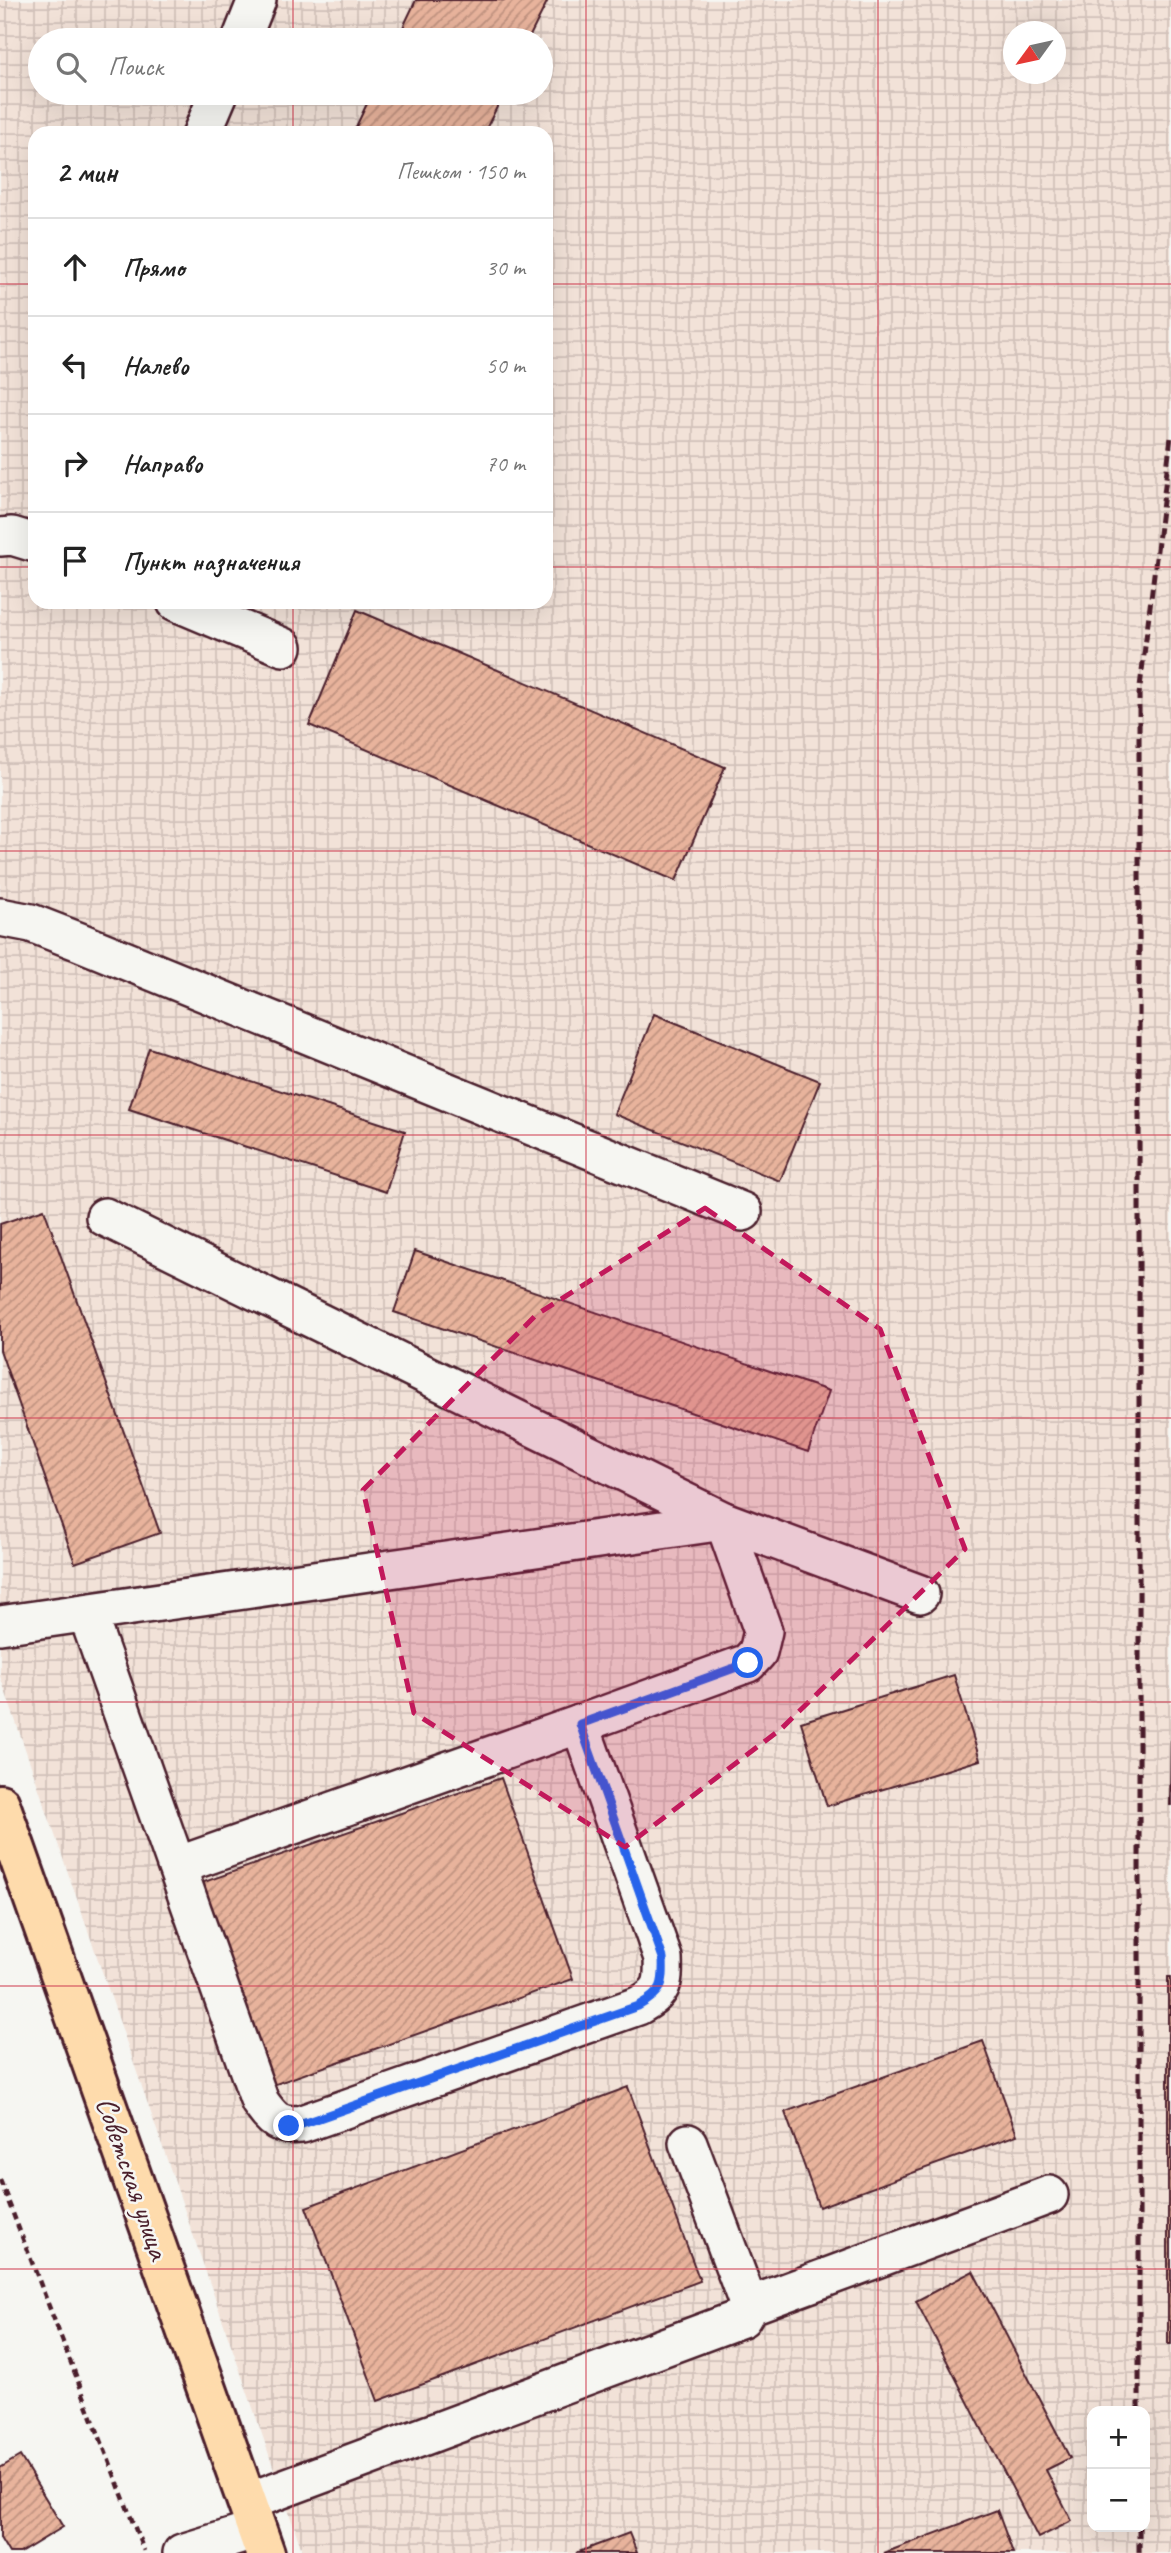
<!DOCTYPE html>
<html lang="ru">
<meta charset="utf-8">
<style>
:root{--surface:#fff;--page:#f2f2f2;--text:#222;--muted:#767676;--line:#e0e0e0}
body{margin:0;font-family:Caveat,sans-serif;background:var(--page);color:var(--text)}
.controls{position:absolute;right:21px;bottom:21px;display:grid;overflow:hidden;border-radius:14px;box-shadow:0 7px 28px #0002}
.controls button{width:63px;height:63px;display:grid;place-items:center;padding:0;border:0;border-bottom:2px solid var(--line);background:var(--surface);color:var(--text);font:35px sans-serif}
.compass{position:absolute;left:1003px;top:21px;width:63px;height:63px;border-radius:50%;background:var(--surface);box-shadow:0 7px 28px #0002;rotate:237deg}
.stop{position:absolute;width:21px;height:21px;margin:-16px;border:5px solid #2563eb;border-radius:50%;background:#fff}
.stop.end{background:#2563eb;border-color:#fff;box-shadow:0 2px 7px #0008}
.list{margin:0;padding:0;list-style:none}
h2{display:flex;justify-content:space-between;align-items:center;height:91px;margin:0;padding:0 28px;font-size:30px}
h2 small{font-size:23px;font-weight:400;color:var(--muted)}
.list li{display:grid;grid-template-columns:46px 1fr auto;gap:21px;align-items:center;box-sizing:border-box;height:98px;padding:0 28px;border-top:2px solid var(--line)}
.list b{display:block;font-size:26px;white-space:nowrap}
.list em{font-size:23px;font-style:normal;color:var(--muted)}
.icon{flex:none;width:38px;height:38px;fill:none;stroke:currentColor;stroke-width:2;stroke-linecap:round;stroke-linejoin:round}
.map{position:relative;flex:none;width:1171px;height:2553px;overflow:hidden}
.search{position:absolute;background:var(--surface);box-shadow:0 7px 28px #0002;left:28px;top:28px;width:525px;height:77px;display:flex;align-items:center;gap:18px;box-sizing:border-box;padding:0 24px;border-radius:38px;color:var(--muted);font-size:26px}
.panel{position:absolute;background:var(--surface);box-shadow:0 7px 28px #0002;left:28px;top:126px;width:525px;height:483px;border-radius:21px}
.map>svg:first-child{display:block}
.industrial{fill:url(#industrial-grid);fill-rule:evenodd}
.building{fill:url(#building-hatch);stroke:#4a1f2b;stroke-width:2}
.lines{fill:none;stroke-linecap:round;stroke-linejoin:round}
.minor-casing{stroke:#4a1f2b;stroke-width:42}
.major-casing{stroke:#4a1f2b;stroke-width:44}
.path{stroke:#4a1f2b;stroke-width:4.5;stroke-dasharray:7 5;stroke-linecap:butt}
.minor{stroke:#f6f6f2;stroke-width:37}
.major{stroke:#fedbac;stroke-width:38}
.rail{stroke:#4a1f2b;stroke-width:5;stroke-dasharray:10 5;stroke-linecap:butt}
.route{stroke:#2563eb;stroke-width:9}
.marked{fill:#c2185b;fill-opacity:0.2;stroke:#c2185b;stroke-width:5;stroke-dasharray:14 9;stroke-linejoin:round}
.grid{fill:none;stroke:#d1495b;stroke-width:2;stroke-opacity:0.55}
.labels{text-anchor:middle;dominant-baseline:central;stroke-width:5;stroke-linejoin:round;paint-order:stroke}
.street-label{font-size:30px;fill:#4a1f2b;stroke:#f6f6f2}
</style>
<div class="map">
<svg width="1171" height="2553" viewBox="0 0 1171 2553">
<defs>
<pattern id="industrial-grid" width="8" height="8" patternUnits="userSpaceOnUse" patternTransform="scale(1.75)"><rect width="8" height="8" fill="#f2e2d8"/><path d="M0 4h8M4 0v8" fill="none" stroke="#d1c1ba"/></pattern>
<pattern id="building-hatch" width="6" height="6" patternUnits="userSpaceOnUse" patternTransform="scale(1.75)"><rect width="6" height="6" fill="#e8b39c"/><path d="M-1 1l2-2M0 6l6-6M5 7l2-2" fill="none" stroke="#be917f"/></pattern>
</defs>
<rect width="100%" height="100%" fill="#f6f6f2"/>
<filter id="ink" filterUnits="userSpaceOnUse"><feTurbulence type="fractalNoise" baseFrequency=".0143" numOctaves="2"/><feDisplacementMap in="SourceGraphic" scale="14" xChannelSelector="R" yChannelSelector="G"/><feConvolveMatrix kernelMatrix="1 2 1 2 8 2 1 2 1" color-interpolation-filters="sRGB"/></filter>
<g filter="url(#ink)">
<path class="industrial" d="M0,0H1171V2553H303L0,1676ZM1014,32H1056V74H1014ZM40,40H541V93H40ZM35,133H546V602H35ZM1092,2411H1145V2527H1092Z"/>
<g class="building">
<path d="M416,0H548L528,40H397Z"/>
<path d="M372,93H504L484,133H353Z"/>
<path d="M357,610L725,767L676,881L309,725Z"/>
<path d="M654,1014L820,1081L780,1181L614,1114Z"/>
<path d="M149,1048L405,1131L386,1192L129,1109Z"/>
<path d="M44,1209L160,1533L75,1563L0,1350V1224Z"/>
<path d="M415,1251L829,1391L808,1452L394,1312Z"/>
<path d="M954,1675L980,1760L827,1806L801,1722Z"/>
<path d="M1171,1740V1805H1170Z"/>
<path d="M501,1778L573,1979L273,2085L201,1883Z"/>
<rect x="1168" y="1977" width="3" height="367"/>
<path d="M983,2041L1017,2135L819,2207L785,2112Z"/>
<path d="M628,2087L700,2281L378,2401L306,2207Z"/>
<path d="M973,2271L1070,2458L1046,2470L1072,2521L1038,2538L916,2301Z"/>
<path d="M20,2456L63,2527L20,2553H9L0,2538V2468Z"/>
<path d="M997,2510L1013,2553H884Z"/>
<path d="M629,2533L637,2553H576Z"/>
</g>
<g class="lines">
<g class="minor-casing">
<g id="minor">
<path d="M241,40L257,0"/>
<path d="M202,133L219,93"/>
<path d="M0,537L12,536L35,543"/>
<path d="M176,602L283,647"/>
<path d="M0,917L31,923L80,942L743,1212"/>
<path d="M105,1217L724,1521L920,1594"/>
<path d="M0,1625L724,1521L763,1631L758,1652L748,1663L580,1724L663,1958C664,1985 663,1992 638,2006L302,2124C279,2127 273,2120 260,2102L87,1613"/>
<path d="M177,1866L580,1724"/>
<path d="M749,2306L1049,2195"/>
<path d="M247,2502L742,2318L749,2306L688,2143"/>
<path d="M182,2553L257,2530"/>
</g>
</g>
<g class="major-casing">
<path id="major" d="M0,1804L265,2553"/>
</g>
<path class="path" d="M0,2180L144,2551"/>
<use href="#minor" class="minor"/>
<use href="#major" class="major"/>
<g class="rail">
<path d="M1139,2411V695L1171,437"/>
<path d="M1139,2527V2553"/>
</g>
</g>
</g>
<g class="lines" filter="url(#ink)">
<path class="route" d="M289,2126L302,2124L638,2006C663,1992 664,1986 663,1958L580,1724L748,1663"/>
</g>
<path class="marked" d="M705,1208L880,1329L965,1549L781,1729L625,1847L414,1713L363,1490L536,1315Z"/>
<path class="grid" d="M293,0V40M586,0V2553M878,0V2553M293,93V133M0,284H35M546,284H1171M0,567H35M546,567H1171M293,602V2553M0,851H1171M0,1135H1171M0,1418H1171M0,1702H1171M0,1986H1171M0,2269H1171"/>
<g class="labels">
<g class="street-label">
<text transform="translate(133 2178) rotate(71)">Советская улица</text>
</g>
</g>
</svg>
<div class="controls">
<button>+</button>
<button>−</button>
</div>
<svg class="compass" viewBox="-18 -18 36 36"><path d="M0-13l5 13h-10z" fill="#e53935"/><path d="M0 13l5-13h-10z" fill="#767676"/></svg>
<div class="stop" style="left:748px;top:1663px"></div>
<div class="stop end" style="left:289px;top:2126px"></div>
<div class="search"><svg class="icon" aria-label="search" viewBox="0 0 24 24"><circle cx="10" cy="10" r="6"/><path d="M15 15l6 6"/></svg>Поиск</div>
<section class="panel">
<h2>2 мин<small>Пешком · 150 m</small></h2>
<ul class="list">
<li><svg class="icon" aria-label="ahead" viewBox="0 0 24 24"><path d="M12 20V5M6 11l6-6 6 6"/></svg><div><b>Прямо</b></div><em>30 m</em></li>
<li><svg class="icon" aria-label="left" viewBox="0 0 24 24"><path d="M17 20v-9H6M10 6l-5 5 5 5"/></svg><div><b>Налево</b></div><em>50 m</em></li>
<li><svg class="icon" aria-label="right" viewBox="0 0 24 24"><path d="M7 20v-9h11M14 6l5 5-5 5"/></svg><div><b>Направо</b></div><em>70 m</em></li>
<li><svg class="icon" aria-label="arrive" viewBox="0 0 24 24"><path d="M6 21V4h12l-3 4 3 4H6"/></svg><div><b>Пункт назначения</b></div></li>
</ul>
</section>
</div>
